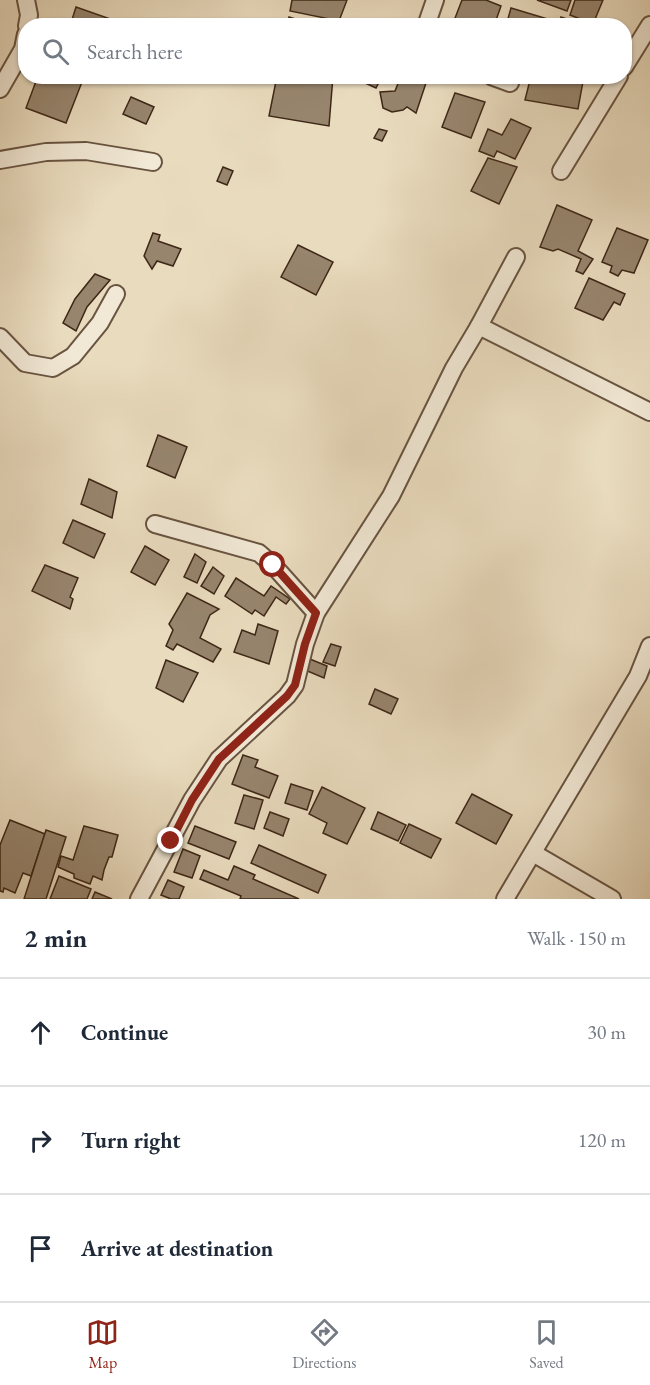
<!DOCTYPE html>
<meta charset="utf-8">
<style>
:root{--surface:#fff;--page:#f2f2f3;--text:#1f2937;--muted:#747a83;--line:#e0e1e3;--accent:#8f2418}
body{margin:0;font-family:"EB Garamond",serif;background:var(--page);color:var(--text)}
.stop{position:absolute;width:18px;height:18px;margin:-14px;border:4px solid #8f2418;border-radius:50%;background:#fff}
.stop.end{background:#8f2418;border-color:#fff;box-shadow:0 2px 6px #0008}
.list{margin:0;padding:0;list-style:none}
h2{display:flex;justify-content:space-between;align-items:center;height:78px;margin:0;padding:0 24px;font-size:26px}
h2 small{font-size:20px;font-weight:400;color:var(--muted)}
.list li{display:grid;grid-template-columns:39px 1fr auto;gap:18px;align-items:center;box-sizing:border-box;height:108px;padding:0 24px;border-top:2px solid var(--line)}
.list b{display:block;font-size:22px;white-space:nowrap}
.list em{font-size:20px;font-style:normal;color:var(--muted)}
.icon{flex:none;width:33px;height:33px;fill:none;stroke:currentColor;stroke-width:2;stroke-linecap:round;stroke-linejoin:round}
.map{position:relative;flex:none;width:650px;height:899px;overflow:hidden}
.search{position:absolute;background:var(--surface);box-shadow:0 2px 4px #0004;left:18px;right:18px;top:18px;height:66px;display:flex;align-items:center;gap:15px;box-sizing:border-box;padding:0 21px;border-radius:24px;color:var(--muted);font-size:22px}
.sheet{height:402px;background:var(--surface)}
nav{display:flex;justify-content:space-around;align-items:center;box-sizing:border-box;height:84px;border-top:2px solid var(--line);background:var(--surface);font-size:16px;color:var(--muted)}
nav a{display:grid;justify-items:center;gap:3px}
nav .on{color:var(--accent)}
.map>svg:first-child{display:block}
.building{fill:#97856e;stroke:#3e2717;stroke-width:1.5}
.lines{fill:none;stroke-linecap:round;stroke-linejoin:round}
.minor-casing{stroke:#695441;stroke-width:20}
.minor{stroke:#f1e8d5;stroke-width:16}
.route{stroke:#8f2418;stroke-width:8}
</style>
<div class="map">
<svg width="650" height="899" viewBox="0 0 650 899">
<rect width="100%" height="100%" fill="#e9dbbe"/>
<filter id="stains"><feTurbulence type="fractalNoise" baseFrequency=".00333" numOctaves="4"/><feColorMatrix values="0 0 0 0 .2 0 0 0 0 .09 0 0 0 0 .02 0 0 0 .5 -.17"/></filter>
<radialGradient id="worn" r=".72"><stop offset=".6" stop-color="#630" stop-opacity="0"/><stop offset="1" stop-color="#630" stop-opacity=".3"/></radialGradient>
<g class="building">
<path d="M292,0H347L339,21L290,11Z"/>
<path d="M462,0H486L501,6L494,26H452Z"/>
<path d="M537,0H571L567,11Z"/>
<path d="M575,0H603L593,24L570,15Z"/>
<path d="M76,7L113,20L111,26H70Z"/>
<path d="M511,8L551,20L549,26H506Z"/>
<path d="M289,17L317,26H287Z"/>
<path d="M561,17L586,26H558Z"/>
<path d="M38,76H66L82,82L66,123L26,108Z"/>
<path d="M277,76H333L329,126L269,116Z"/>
<path d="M350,76H382L376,88Z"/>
<path d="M401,76H408L426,83L416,113L407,107L403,110L392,112L383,108L380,92L395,91Z"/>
<path d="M531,76H584L578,109L525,100Z"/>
<path d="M455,93L485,102L471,138L442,127Z"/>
<path d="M131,97L154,107L146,124L123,114Z"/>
<path d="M511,119L531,128L515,159L497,151L494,157L479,151L488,129L502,135Z"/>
<path d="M379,129L387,131L382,141L374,138Z"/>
<path d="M488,158L517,167L499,204L471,191Z"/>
<path d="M223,167L233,171L227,185L217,181Z"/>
<path d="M557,205L592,220L578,251L593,259L583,274L576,271L581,259L558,249L553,251L540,247Z"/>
<path d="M617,228L648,240L634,273L622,270L618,276L610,272L612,266L602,262Z"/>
<path d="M153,233L160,235L158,241L181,249L173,266L157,261L152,269L144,256Z"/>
<path d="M298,245L333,262L316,295L281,277Z"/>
<path d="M95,274L110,280L87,307L76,331L63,323L75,299Z"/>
<path d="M589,278L625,294L620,305L614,302L603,320L575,308Z"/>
<path d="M158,435L187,447L175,478L147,466Z"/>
<path d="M89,479L117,492L112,518L81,504Z"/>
<path d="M73,520L105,534L94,558L63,543Z"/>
<path d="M145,546L169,560L155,585L131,572Z"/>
<path d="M195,554L206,562L197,583L184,577Z"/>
<path d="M45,565L78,578L70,597L73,599L70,609L32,591Z"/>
<path d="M213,567L224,576L214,594L201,586Z"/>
<path d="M236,578L264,596L271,586L290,599L286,604L276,597L264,616L255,610L252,614L225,596Z"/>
<path d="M187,593L219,609L210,615L200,638L221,649L213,662L177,644L173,650L166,646L173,630L169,624Z"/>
<path d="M258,624L278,631L269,664L234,652L242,630L255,635Z"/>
<path d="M331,644L341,647L335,666L323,662Z"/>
<path d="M300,655L327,666L324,678L298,667Z"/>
<path d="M166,660L198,673L183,702L156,688Z"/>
<path d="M375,689L398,699L391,714L369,704Z"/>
<path d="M243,755L258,760L255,767L278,776L269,798L232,784Z"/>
<path d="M291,784L313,791L307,810L285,803Z"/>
<path d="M322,787L365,808L347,844L323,833L327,823L309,814Z"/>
<path d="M472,794L512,815L496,844L456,823Z"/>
<path d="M244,795L263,800L254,829L235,823Z"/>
<path d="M270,812L289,819L283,836L264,828Z"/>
<path d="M378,812L406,825L398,841L371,829Z"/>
<path d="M10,820L45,834L31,876L23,873L15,893L4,888L3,892L0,891V845Z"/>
<path d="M409,824L441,839L431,858L400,843Z"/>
<path d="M84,826L118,835L112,857H109L104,870L102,880L93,876L90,884L74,878V874L58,867L61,856L73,860Z"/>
<path d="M195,826L236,842L229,859L188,843Z"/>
<path d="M46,830L66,837L46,899H24Z"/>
<path d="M259,845L326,875L318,893L251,863Z"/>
<path d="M183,849L200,856L192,878L174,872Z"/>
<path d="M234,866L255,875L253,879L299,899H240L241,896L200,879L204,870L228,880Z"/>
<path d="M59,876L91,889L87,899H50Z"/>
<path d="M168,880L184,887L179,899H171L161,895Z"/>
<path d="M95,892L112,899H92Z"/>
</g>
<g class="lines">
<g class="minor-casing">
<g id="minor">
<path d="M26,0L29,15L27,26"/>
<path d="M426,26L435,0"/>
<path d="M624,67L650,25"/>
<path d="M491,76L510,83"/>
<path d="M0,89L23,49L26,34"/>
<path d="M0,160L46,152L86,151L153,162"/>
<path d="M561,171L619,76"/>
<path d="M479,326L650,412"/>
<path d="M0,337L25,363L53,368L73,356L100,323L116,294"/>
<path d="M155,524L259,553L273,565L316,613"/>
<path d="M533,853L612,899"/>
<path d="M139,899L192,800L219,759L287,696L295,685L305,644L316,613L391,496L454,368L479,326L516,257"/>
<path d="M505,899L638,676L650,646"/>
</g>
</g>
<use href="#minor" class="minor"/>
</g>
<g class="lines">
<path class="route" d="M171,841L192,800L219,759L287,696L295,685L305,644L316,613L273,565"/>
</g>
<rect width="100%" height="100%" filter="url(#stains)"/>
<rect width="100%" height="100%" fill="url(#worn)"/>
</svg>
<div class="stop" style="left:273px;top:565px"></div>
<div class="stop end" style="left:171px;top:841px"></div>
<div class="search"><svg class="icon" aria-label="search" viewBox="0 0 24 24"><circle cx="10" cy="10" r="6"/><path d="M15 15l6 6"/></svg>Search here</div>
</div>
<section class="sheet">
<h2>2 min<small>Walk · 150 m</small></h2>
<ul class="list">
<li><svg class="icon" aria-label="ahead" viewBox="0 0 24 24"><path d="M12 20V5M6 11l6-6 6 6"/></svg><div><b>Continue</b></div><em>30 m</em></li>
<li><svg class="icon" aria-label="right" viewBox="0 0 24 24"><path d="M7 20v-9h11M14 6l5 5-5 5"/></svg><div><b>Turn right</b></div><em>120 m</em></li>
<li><svg class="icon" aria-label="arrive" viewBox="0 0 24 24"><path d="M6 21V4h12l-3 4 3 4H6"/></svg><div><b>Arrive at destination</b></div></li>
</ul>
</section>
<nav>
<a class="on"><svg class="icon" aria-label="map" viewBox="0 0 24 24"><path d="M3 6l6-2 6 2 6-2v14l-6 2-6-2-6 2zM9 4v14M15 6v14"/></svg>Map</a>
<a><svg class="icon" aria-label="directions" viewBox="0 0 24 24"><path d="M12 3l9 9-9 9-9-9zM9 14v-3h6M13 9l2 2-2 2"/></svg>Directions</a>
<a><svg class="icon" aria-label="saved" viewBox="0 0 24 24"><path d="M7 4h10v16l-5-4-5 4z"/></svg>Saved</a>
</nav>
